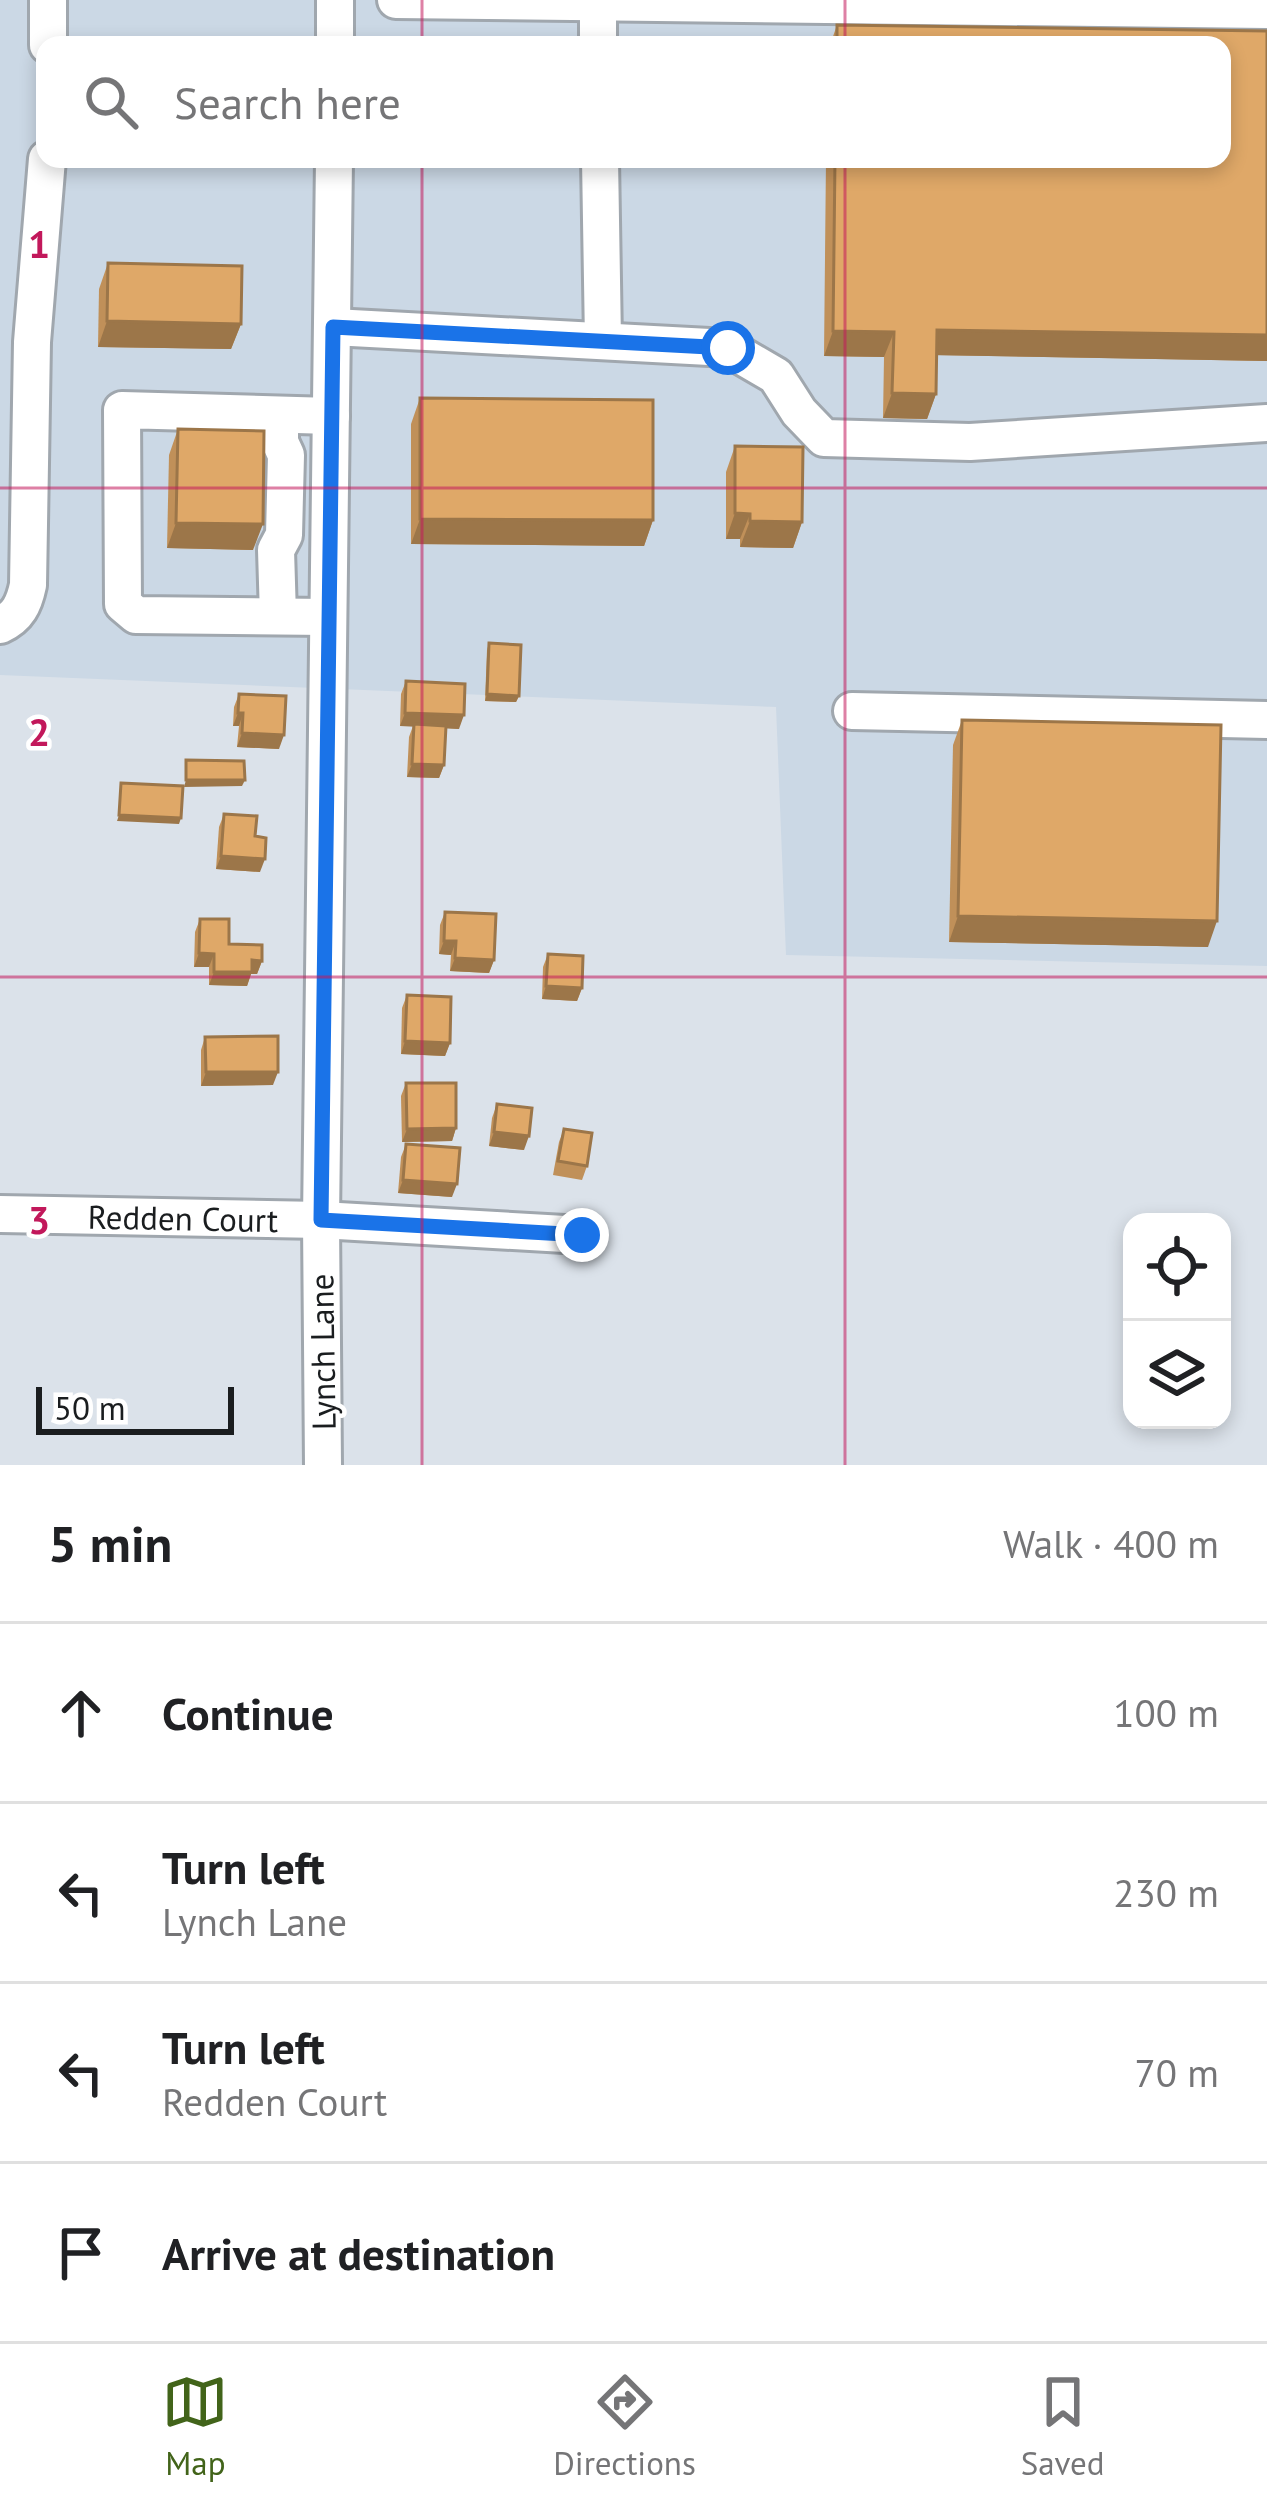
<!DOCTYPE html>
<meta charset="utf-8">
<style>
:root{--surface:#fff;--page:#f2f2f2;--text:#202124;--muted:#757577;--line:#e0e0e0;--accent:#42641a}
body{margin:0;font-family:"PT Sans",sans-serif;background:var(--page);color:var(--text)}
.controls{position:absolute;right:36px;bottom:36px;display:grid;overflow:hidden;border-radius:24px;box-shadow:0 6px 18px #0003}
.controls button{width:108px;height:108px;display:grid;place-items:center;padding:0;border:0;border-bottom:3px solid var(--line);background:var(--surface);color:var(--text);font:60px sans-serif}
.scale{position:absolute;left:36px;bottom:30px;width:198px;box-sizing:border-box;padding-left:12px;border:6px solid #1a1d1f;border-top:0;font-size:33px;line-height:42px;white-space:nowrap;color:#1a1d1f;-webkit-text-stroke:9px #fff;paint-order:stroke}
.stop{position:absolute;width:36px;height:36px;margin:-27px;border:9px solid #1a73e8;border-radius:50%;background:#fff}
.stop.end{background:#1a73e8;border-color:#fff;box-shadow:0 3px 12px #0008}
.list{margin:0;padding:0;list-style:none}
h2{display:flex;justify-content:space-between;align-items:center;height:156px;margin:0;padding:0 48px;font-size:51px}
h2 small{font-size:39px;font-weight:400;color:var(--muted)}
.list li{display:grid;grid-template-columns:78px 1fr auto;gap:36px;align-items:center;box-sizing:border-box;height:180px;padding:0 48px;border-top:3px solid var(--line)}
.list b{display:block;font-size:45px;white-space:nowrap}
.list p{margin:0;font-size:39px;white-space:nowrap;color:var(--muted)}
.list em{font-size:39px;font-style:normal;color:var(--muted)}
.icon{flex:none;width:66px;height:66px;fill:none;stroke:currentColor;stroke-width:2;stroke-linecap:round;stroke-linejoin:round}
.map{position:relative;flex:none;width:1267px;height:1465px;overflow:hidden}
.search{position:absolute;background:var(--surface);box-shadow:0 6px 18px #0003;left:36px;right:36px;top:36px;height:132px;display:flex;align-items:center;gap:30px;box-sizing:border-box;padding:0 42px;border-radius:24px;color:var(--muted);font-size:45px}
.sheet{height:876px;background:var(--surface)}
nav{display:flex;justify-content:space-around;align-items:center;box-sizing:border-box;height:168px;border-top:3px solid var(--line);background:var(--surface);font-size:33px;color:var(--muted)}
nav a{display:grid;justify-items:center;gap:6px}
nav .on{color:var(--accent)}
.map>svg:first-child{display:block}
.built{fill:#cbd8e5;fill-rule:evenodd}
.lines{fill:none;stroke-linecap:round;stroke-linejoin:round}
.minor-casing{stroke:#a0a7ae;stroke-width:42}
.minor{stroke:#fff;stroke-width:36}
.wall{fill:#c09059}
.shaded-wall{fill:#9c7649}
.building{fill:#dfa868;stroke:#9c7649;stroke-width:3}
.route{stroke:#1a73e8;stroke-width:15}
.grid{fill:none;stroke:#c2185b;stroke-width:3;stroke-opacity:0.55}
.labels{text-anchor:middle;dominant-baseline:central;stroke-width:9;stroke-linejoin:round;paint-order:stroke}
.street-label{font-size:33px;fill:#1a1d1f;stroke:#fff}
.grid-label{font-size:39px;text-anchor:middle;font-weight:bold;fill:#c2185b;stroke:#fff;stroke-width:9;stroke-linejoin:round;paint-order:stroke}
</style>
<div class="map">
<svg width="1267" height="1465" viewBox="0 0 1267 1465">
<rect width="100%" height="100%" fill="#dbe2ea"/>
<path class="built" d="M0,0H1267V966L786,955L776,707L0,675ZM45,45H1222V159H45Z"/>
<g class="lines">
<g class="minor-casing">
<g id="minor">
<path d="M396,0L1267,10"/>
<path d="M598,2V45"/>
<path d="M48,45V0"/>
<path d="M335,45V0"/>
<path d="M600,159L603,341"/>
<path d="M333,327L728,348L776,376L799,412L824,438L970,442L1267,423"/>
<path d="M278,616L276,550L284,535L286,455L280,442V415"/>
<path d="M328,617L136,615L123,604L122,410L331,416"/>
<path d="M0,625C18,617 24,604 28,585L32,342L47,159"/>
<path d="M852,711L1267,720"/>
<path id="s1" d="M0,1214L321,1220L582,1235"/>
<path d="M323,1465L321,1220L334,159"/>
</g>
</g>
<use href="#minor" class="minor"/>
</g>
<g class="wall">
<path d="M837,25L1267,31V361L936,355V394L927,419L883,418L884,357L824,356L826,159H1222V45H830Z"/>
<path d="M108,263L241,324L231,349L98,347L99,289Z"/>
<path d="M420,398L653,520L644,546L411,544V424Z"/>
<path d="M178,429L253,550L167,548L169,455Z"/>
<path d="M735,446L802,522L793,548L740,547V539H726V472Z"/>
<path d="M489,643L519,696L516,702L485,701L487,650Z"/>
<path d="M406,681L459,729L446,728L444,765L439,778L407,777L409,737L413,726H400L401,694Z"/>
<path d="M239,694L279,749L237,747L239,726H233L234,707Z"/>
<path d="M962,720L1208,947L949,942L953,745Z"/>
<path d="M224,814L255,836L260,872L216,869L219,827Z"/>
<path d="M445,912L494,960L489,973L450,971L451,955L439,954L440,925Z"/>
<path d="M200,919L229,944L262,961L257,974H251L247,986L209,985V967H194L195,932Z"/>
<path d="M548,954L582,988L577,1001L542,999L543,967Z"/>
<path d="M407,995L450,1043L445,1056L401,1054L402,1008Z"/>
<path d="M205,1037L273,1085L201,1086V1050Z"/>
<path d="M406,1083L456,1128L452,1141L402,1142L401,1096Z"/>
<path d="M497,1104L524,1150L489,1146L492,1118Z"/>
<path d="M564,1129L587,1166L582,1180L553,1175L559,1142Z"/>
<path d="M406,1144L452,1197L398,1193L401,1157Z"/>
</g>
<g class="shaded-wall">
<path d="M107,321L241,324L231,349L98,347Z"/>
<path d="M937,330L1267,335V361L927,355Z"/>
<path d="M833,331L894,332L884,357L824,356Z"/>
<path d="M892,393L936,394L927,419L883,418Z"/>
<path d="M735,513L750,514L740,539H726Z"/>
<path d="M420,519L653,520L644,546L411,544Z"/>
<path d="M750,521L802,522L793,548L740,547Z"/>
<path d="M176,523L263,524L253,550L167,548Z"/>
<path d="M487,694L519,696L516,702L485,701Z"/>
<path d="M238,713H243L239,726H233Z"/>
<path d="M405,713L464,715L459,729L400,726Z"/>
<path d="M242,733L284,735L279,749L237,747Z"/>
<path d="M412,764L444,765L439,778L407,777Z"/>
<path d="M186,780H245L242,786L184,787Z"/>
<path d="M119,815L181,818L179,824L117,821Z"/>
<path d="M221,856L265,859L260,872L216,869Z"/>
<path d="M958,916L1217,921L1208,947L949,942Z"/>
<path d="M444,941H456L451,955L439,954Z"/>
<path d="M199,953L214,954L209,967H194Z"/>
<path d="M455,958L494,960L489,973L450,971Z"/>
<path d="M252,960L262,961L257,974H251L247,986L209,985L214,972Z"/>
<path d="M546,986L582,988L577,1001L542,999Z"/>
<path d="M405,1041L450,1043L445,1056L401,1054Z"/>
<path d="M206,1072H278L273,1085L201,1086Z"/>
<path d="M456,1128L452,1141L402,1142L407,1129Z"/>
<path d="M494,1132L529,1136L524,1150L489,1146Z"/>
<path d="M403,1180L457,1184L452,1197L398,1193Z"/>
</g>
<g class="building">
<path d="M837,25L1267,31V335L937,330L936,394L892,393L894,332L833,331L835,159H1222V45H837Z"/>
<path d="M108,263L242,266L241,324L107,321Z"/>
<path d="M420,398L653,400V520L420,519Z"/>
<path d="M178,429L264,431L263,524L176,523Z"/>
<path d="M735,446L803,447L802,522L750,521V514L735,513Z"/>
<path d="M489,643L521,645L519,696L487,694Z"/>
<path d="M406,681L465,684L464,715L405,713Z"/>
<path d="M239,694L286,696L284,735L242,733L243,713H238Z"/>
<path d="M962,720L1221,725L1217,921L958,916Z"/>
<path d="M414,724L446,726L444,765L412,764Z"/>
<path d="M186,760L244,761L245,780H186Z"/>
<path d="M121,783L183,786L181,818L119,815Z"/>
<path d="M224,814L257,816L255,836L266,838L265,859L221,856Z"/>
<path d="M445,912L496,914L494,960L455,958L456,941H444Z"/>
<path d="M200,919H229V944L262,945V961L252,960V972H214V954L199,953Z"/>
<path d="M548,954L583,956L582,988L546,986Z"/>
<path d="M407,995L451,997L450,1043L405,1041Z"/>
<path d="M278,1036V1072H206L205,1037Z"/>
<path d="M406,1083H456V1128L407,1129Z"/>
<path d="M497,1104L532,1108L529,1136L494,1132Z"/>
<path d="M564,1129L592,1133L587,1166L558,1161Z"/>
<path d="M406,1144L460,1148L457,1184L403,1180Z"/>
</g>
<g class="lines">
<path class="route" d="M582,1235L321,1220L333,327L728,348"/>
</g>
<path class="grid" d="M422,0V45M845,0V45M422,159V1465M845,159V1465M0,488H1267M0,977H1267"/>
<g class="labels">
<g class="street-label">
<text stroke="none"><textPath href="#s1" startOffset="183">Redden Court</textPath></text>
<text transform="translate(322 1352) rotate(-91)">Lynch Lane</text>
</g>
</g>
<g class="grid-label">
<text x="39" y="258">1</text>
<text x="39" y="746">2</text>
<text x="39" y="1234">3</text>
</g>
</svg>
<div class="controls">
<button><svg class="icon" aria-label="locate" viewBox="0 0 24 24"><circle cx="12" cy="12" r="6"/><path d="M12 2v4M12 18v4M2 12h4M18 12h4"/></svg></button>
<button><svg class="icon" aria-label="layers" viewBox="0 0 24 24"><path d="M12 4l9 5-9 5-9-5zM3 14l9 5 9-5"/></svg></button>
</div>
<div class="scale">50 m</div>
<div class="stop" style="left:728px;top:348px"></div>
<div class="stop end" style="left:582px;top:1235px"></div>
<div class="search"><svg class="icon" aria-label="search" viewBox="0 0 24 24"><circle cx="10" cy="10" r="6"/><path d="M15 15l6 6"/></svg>Search here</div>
</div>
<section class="sheet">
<h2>5 min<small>Walk · 400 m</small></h2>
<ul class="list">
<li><svg class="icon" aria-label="ahead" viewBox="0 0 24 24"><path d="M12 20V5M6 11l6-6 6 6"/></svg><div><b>Continue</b></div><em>100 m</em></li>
<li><svg class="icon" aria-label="left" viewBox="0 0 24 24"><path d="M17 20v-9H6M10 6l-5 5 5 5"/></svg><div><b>Turn left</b><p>Lynch Lane</p></div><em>230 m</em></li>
<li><svg class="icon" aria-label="left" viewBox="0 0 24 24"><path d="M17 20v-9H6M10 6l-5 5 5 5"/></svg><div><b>Turn left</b><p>Redden Court</p></div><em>70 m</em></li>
<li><svg class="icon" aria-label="arrive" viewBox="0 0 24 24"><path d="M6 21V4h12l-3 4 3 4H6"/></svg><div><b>Arrive at destination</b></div></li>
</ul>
</section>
<nav>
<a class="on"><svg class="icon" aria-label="map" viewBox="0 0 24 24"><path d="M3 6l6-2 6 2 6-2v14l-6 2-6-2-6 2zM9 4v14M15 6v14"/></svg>Map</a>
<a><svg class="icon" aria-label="directions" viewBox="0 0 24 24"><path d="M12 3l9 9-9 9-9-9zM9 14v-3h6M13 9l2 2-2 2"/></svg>Directions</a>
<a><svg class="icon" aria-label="saved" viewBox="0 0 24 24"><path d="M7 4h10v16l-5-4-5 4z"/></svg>Saved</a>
</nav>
